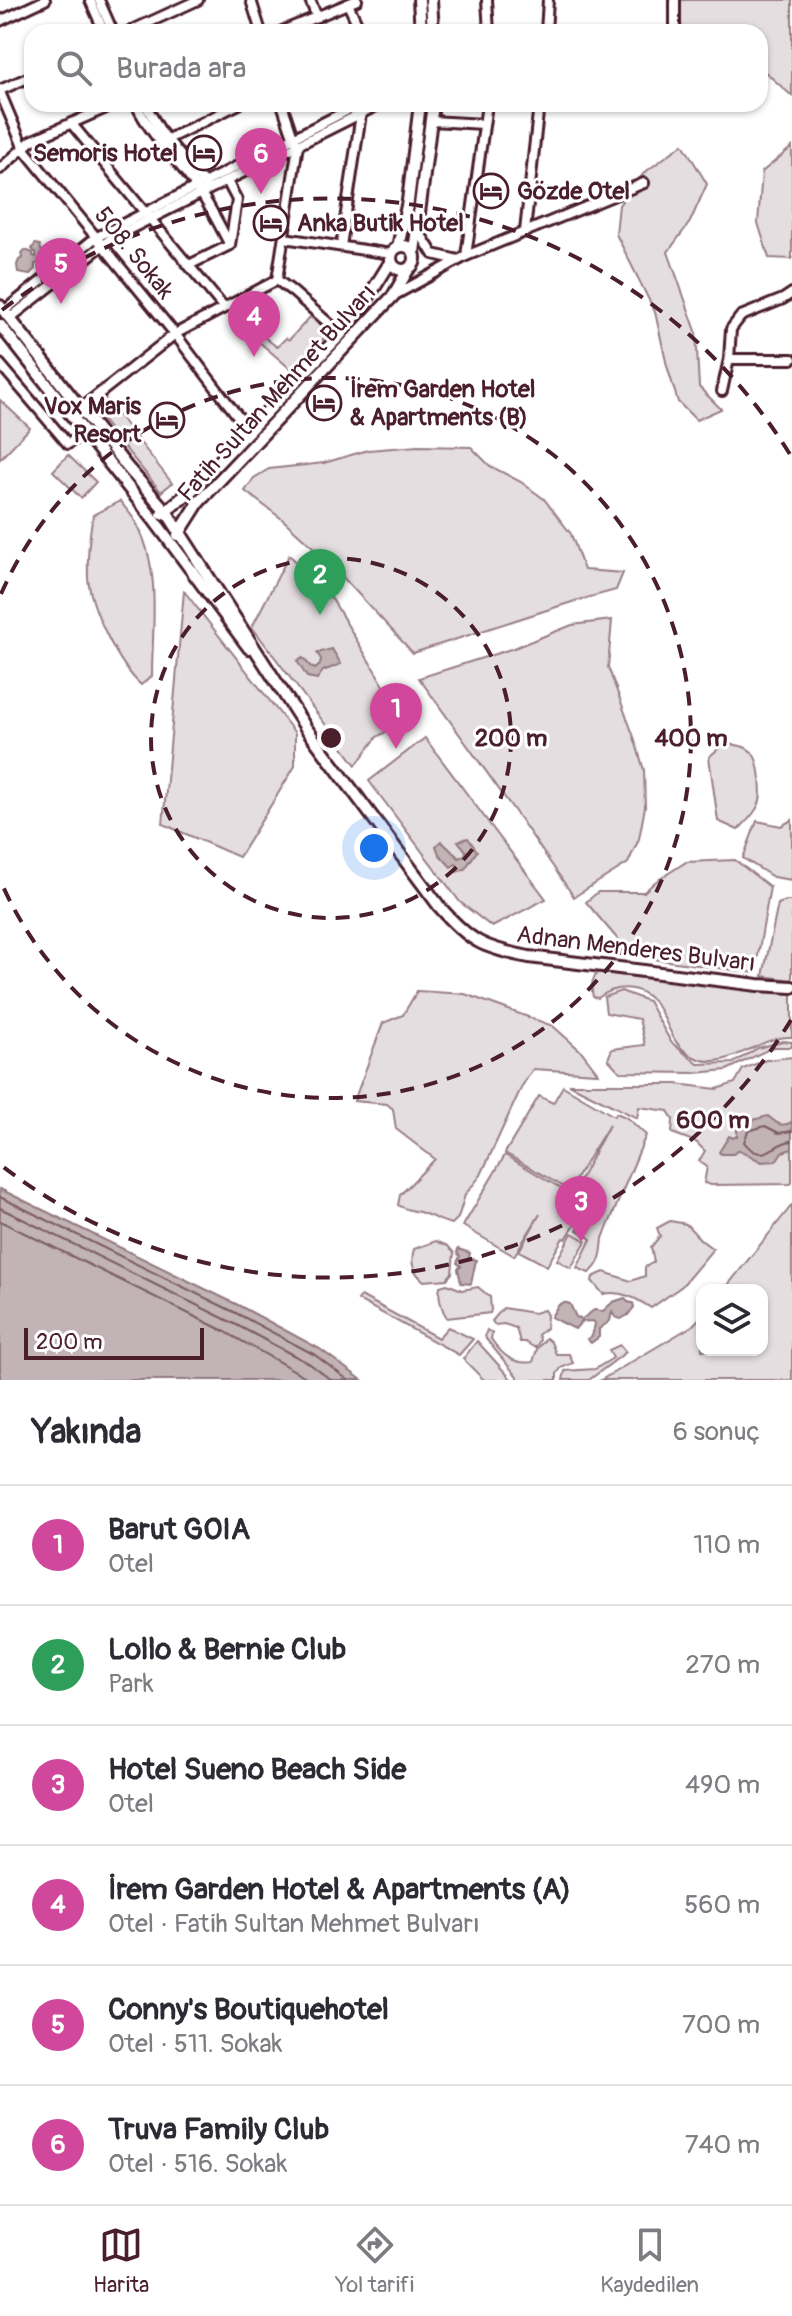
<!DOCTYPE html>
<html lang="tr">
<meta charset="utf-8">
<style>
:root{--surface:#fff;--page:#f7f7f7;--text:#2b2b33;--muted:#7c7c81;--line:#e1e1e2;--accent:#4a1f2b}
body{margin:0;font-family:Pangolin,sans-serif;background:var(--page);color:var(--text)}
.controls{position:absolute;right:24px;bottom:24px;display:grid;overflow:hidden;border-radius:16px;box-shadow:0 2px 6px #0004}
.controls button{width:72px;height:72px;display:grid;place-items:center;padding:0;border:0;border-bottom:2px solid var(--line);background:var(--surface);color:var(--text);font:40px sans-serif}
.scale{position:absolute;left:24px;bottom:20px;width:180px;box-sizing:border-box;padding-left:8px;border:4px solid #4a1f2b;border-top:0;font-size:22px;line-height:28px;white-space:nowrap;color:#4a1f2b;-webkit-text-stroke:6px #fff;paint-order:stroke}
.you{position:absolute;left:374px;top:848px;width:28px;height:28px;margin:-20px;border:6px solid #fff;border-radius:50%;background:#1a73e8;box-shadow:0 0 0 12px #1a73e833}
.badge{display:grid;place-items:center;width:52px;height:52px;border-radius:50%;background:var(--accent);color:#fff;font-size:26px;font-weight:700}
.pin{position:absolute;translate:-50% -66px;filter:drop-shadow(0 2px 4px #0008)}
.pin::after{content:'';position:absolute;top:42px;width:28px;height:24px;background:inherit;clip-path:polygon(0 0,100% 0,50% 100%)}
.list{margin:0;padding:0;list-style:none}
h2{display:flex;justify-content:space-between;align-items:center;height:104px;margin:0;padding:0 32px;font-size:34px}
h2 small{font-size:26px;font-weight:400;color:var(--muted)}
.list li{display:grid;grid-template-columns:52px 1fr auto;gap:24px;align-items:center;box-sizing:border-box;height:120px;padding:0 32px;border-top:2px solid var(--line)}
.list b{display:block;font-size:30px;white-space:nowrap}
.list p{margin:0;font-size:26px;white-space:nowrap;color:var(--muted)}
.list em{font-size:26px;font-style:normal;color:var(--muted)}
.icon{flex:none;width:44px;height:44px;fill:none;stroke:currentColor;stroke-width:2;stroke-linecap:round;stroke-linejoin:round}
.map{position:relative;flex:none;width:792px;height:1380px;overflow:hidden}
.search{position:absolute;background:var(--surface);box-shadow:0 2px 6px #0004;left:24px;right:24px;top:24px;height:88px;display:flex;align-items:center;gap:20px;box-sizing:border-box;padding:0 28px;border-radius:24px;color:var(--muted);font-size:30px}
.sheet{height:824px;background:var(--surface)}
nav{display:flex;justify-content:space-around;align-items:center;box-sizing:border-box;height:112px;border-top:2px solid var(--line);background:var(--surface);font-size:22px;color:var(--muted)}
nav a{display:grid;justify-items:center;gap:4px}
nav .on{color:var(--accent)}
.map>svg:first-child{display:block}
.green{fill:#e5dee0;stroke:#987e86;stroke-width:2}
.water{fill:#c1b3b6;stroke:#91787e;stroke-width:2}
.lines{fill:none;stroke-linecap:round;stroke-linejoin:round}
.shore{stroke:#7a5a63;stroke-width:2}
.minor-casing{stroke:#4a1f2b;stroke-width:14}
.major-casing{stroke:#4a1f2b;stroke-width:16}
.minor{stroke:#fff;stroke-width:8}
.major{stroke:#fff;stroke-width:10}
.ring{fill:none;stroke:#4a1f2b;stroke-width:4;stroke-dasharray:14 10}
.labels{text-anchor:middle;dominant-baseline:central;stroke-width:6;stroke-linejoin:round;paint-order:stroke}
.poi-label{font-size:24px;font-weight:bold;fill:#4a1f2b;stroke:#fff;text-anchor:start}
.street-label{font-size:24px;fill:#4a1f2b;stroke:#fff}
.centre{fill:#4a1f2b;stroke:#fff;stroke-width:4}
.ring-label{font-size:24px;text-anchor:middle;font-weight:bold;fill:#4a1f2b;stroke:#fff;stroke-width:6;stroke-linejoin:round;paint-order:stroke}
</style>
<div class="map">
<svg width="792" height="1380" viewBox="0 0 792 1380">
<rect width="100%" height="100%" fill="#fff"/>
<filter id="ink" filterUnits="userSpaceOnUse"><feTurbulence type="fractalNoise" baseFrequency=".0125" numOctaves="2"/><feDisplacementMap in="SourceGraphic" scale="16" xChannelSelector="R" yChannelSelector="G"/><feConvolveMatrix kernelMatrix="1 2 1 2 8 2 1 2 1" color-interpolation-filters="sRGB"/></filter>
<g filter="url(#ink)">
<g class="green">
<path d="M679,0H792V96L763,70H760V32H682Z"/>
<path d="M683,144L707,184L690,222L668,252L696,331L699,387L721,409L696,420L678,402L667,366L655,312L616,234L619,205L644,173Z"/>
<path d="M792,147V259L769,258L758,223L762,172Z"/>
<path d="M310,317L324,327L326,336L293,371L258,341L263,336L277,347L286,338L289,340Z"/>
<path d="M105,398L172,483L161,492L92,408Z"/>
<path d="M0,400L30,428L0,459Z"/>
<path d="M418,446L471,447L490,466L521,482L544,499L571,534L584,570L623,573L616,590L572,602L413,653L325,558L282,519L245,491L254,478L269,469L324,463L368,450Z"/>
<path d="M68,455L96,482L81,498L53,471Z"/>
<path d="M120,501C125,508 131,514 135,521C162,567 152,625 152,676L141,685C118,664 91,609 88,578C87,557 89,536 93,515Z"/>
<path d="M289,555L326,589L405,721L377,737L356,765L252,627Z"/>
<path d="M184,591L295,733V766L239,857L163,824Z"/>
<path d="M612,620L608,667L634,737L644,770L645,807L639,839L628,863L574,897L521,820L419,678L514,648L572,625Z"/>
<path d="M425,738L546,899L492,927L460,902L369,781Z"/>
<path d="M725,743C752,747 757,750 760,779C761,787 762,796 759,804C755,814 746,822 738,830L718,821L709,757Z"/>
<path d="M792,820V880L773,877L743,858L757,821L781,826Z"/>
<path d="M735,860L770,887L755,973L632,956L586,902L598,892H644L655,882L686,862Z"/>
<path d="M786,901H792V980L763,976L778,904Z"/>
<path d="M603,969L792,992V1037C757,1035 727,1075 692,1056C670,1044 670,1024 657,1006C642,985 618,983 598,998L593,997C590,985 592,975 603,969Z"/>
<path d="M417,991L465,994L553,1026L582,1052L598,1073L533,1069L522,1086L481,1175L465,1195L458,1218L452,1224C442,1222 434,1217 425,1214C415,1210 407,1211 398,1205L400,1195L435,1159L396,1129L393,1109L387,1104L354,1101L383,1023L403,1015Z"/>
<path d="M621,991L648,1001L671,1042L698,1064L733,1063L758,1048L783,1041L792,1042V1047H773L727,1070L695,1073L620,1072L608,1059L612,1049L645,1045L639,1019L606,1013L604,997Z"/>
<path d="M792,1057V1183L790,1184L711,1185L704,1183L707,1167L699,1161L705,1151L696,1142L672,1133L673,1119L668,1111L639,1107L637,1118L569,1084H676L717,1089L735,1083L743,1069L766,1060Z"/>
<path d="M563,1086L614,1116L616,1113C631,1118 634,1125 646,1135L603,1238C602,1252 601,1265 589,1273L577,1268L591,1239L577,1230L594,1200L575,1189L609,1125L569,1190L505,1153L539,1096L553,1103Z"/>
<path d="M505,1155L587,1204L566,1239L563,1238L547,1266L519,1251L540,1214L514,1256L463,1226Z"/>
<path d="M792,1205V1380H601L692,1326L702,1316V1350H762V1290H724Z"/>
<path d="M670,1221L686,1224L701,1240L713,1249L682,1286L651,1308C636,1298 620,1290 603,1294L592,1281L593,1277L604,1272L631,1281L645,1276V1267L654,1262L651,1247L660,1236L657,1228Z"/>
<path d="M572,1233L586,1241L571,1268L557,1260Z"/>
<path d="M436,1241L448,1246L454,1253L452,1273L447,1279L424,1281C413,1272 410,1263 414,1249Z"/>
<path d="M447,1284L462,1290L478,1287L490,1297L491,1310L490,1313L447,1318C441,1309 438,1296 440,1286Z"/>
<path d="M361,1296L438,1338L448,1327L473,1339L459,1355L358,1300Z"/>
<path d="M503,1308L534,1313L544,1310L547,1315L546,1328L538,1335L540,1340L536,1347H534L525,1342H520L516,1328L504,1324L495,1325L492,1321Z"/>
<path d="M487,1330L492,1333L491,1339C502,1355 513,1365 533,1362L537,1349L546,1338L551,1342L556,1354H569L573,1363L561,1368L557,1374V1380H520L486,1339L485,1335Z"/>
<path d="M477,1341L512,1380H484L463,1359Z"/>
<path d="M620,1345L626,1352L589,1380H563L565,1371L595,1369L613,1358L609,1350Z"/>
</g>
<g class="water">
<path d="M35,244L40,245L41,250L47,253L46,262L35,264V269L29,275L18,273L17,265L19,260L23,258L22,253L25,250L33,253V256L36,257V253L32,249Z"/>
<path d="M332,649L341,664L323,671L317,679L307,677L297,661L303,658L311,667L315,669L320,665L321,659L317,653Z"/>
<path d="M468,838L477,851L465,869L457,872L459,868L456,864L451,867L439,854L436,846L441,841L459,858L465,855L466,851L458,841Z"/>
<path d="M768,1116C777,1123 780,1128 792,1122V1149L782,1152L776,1161L762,1162L739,1150L733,1154H721L719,1152L729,1136L733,1138L737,1136V1124Z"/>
<path d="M0,1189L238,1305L320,1349L362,1380H0Z"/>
<path d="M458,1249L470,1253L469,1258L476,1260L471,1284L461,1283L458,1269L461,1266L457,1263L460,1256L457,1253Z"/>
<path d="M625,1298L628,1302L633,1303L634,1307L628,1315L621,1319L615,1317L612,1312L610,1321L599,1329V1337L591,1343L587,1339L592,1336L595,1324L593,1321L581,1322L575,1329L551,1317C556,1309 559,1299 570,1304L576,1317L582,1319L594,1310L603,1311L613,1302Z"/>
</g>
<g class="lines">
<g class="shore">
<path d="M792,1131L779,1133L765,1126L748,1131L744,1142C763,1167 773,1142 792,1141"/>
<path d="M0,1197L234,1312L315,1355L348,1380"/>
<path d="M0,1208L229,1321L310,1364L331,1380"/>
<path d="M0,1221L224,1331L311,1380"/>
</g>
<g class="minor-casing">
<g id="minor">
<path d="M90,0L104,32"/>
<path d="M99,0L113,32"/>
<path d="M251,0L261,32"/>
<path d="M310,0L317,17"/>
<path d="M487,0L489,32"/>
<path d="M348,4L361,32"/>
<path d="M0,21L45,0"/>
<path d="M128,32L198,0"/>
<path d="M280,32L357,0"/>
<path d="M546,32L548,0"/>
<path d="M675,32V0"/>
<path d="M0,90L32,76"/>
<path d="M0,92L24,149L175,334L249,431"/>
<path d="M136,104C151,136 175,157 195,185C209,203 219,225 230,245"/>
<path d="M145,104L161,132L206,186"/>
<path d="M431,121L484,124"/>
<path d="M71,123L224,308"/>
<path d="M164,141L239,104"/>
<path d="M0,169L31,141L115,104"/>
<path d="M418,230L433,254L458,260"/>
<path d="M525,231L539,104"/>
<path d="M284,238L391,254"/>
<path d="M341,246L361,114"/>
<path d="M466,256L487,104"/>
<path d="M189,265L230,245L237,200L227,181"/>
<path d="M277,280L298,145L293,137L282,104"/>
<path d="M277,280L292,291L341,334"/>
<path d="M393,296L466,256L644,183"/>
<path d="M4,311L95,238L360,104"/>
<path d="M10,318L112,238L380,104"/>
<path d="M729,359H792"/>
<path d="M0,364L68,444L84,432"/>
<path d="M722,391L729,359L731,329L741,316L783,299L792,293"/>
<path d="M81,408L175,334L277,280"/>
</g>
</g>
<g class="major-casing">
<g id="major">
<path d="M419,0L421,32"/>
<path d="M431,0L433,32"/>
<circle cx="403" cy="258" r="12"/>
<path d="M398,247L408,201L420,104"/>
<path d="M414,252L433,104"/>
<path d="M0,306L127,467L166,511L306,728L439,906C470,942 483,948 529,957L758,985L792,987"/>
<path d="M0,325L154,520L249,648"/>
<path d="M162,514L191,491L341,334L361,309L391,261"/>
<path d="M178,535L199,502L393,296L409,268"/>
</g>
</g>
<use href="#minor" class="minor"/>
<use href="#major" class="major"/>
</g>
</g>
<g class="ring">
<circle cx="331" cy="738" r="180"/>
<path d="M1 594A360 360 0 1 1 1 882"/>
<path d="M791 1020A540 540 0 0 1 2 1166M2 310A540 540 0 0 1 791 456"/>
</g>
<defs>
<g id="hotel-ring" transform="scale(1.8)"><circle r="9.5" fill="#fff" stroke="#4a1f2b" stroke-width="1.5"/><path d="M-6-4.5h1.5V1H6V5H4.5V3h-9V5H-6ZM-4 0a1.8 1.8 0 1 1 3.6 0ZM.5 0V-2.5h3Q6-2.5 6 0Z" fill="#4a1f2b"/></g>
</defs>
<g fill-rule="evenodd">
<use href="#hotel-ring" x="204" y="153"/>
<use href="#hotel-ring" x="491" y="191"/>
<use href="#hotel-ring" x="271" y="223"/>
<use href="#hotel-ring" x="324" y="403"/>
<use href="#hotel-ring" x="167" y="420"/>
</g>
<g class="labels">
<g class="poi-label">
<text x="178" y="153" text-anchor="end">Semoris Hotel</text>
<text x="517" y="191">Gözde Otel</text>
<text x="297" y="223">Anka Butik Hotel</text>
<text x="350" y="389">İrem Garden Hotel<tspan x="350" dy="28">&amp; Apartments (B)</tspan></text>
<text x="141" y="406" text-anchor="end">Vox Maris<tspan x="141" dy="28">Resort</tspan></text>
</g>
<g class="street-label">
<text transform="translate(134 253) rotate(51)">508. Sokak</text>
<text transform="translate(277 393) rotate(-48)">Fatih Sultan Mehmet Bulvarı</text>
<text transform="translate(636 949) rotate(7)">Adnan Menderes Bulvarı</text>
</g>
</g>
<circle cx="331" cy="738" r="12" class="centre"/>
<g class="ring-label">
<text x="511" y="746">200 m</text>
<text x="691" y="746">400 m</text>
<text x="713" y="1128">600 m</text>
</g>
</svg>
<div class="controls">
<button><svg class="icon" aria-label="layers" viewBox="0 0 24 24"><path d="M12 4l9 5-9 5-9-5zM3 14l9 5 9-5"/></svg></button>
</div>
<div class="scale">200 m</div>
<div class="you"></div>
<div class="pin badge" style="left:396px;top:749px;background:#d1479c">1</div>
<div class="pin badge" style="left:320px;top:615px;background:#2e9e5b">2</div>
<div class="pin badge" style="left:581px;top:1242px;background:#d1479c">3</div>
<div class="pin badge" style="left:254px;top:357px;background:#d1479c">4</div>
<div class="pin badge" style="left:61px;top:304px;background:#d1479c">5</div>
<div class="pin badge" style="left:261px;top:194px;background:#d1479c">6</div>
<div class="search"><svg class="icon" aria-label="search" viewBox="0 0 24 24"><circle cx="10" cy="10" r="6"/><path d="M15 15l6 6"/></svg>Burada ara</div>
</div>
<section class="sheet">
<h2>Yakında<small>6 sonuç</small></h2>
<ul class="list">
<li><span class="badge" style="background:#d1479c">1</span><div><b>Barut GOIA</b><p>Otel</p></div><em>110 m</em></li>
<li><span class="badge" style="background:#2e9e5b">2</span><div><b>Lollo &amp; Bernie Club</b><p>Park</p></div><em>270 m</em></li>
<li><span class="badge" style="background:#d1479c">3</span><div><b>Hotel Sueno Beach Side</b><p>Otel</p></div><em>490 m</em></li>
<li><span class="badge" style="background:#d1479c">4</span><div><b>İrem Garden Hotel &amp; Apartments (A)</b><p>Otel · Fatih Sultan Mehmet Bulvarı</p></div><em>560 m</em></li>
<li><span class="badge" style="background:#d1479c">5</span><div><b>Conny's Boutiquehotel</b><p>Otel · 511. Sokak</p></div><em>700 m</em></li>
<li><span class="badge" style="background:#d1479c">6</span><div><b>Truva Family Club</b><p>Otel · 516. Sokak</p></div><em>740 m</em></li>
</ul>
</section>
<nav>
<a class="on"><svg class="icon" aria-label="map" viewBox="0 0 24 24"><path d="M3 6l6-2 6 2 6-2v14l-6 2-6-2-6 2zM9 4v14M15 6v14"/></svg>Harita</a>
<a><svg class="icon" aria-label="directions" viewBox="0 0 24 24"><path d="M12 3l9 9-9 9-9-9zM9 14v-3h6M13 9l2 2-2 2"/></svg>Yol tarifi</a>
<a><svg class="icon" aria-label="saved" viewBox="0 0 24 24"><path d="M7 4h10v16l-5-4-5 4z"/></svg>Kaydedilen</a>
</nav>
